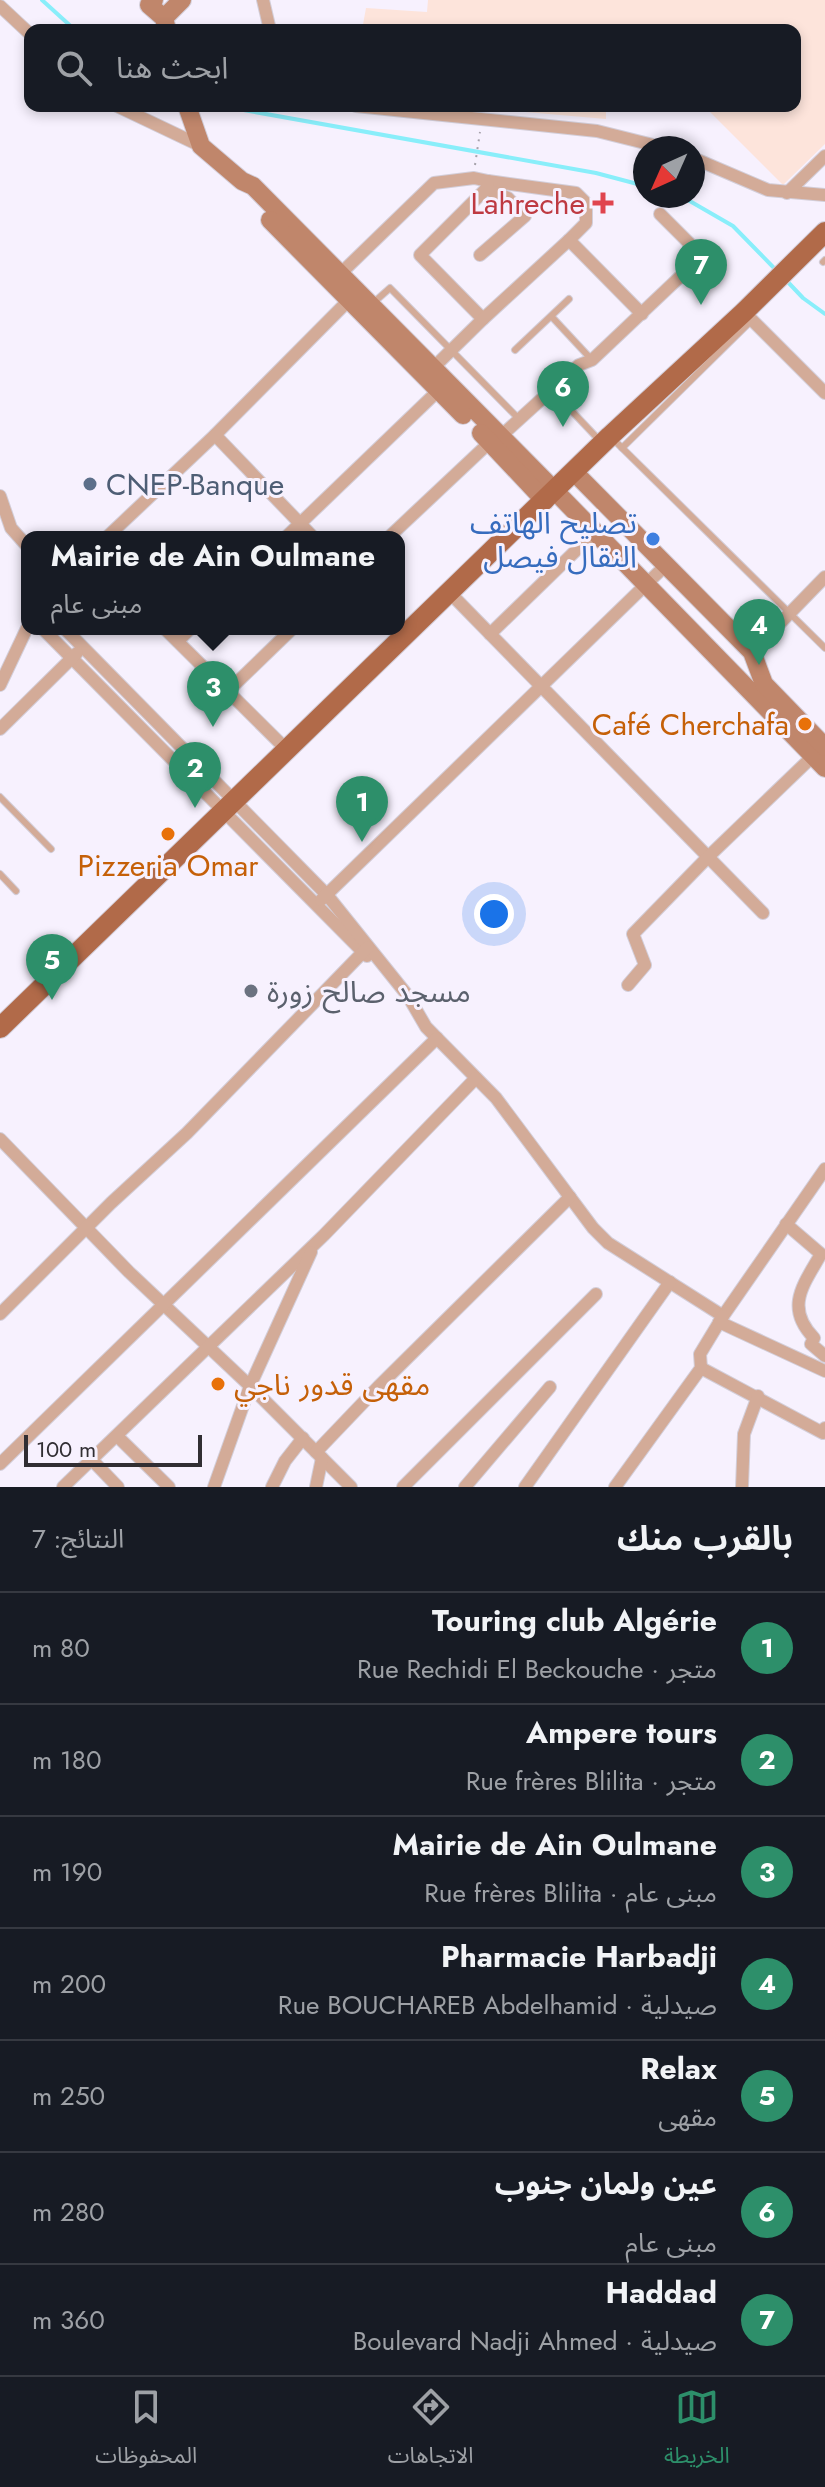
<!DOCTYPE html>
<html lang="ar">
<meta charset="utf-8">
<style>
:root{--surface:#171b24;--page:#242831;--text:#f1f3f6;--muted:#9ea1a6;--line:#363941;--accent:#2d8f6a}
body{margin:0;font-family:Jost,"Noto Sans Arabic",sans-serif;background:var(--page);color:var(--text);direction:rtl}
.compass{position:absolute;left:633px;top:136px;width:72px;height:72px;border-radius:50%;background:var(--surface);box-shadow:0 4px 12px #0003;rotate:225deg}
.scale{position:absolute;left:24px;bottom:20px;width:178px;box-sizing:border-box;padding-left:8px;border:4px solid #312e33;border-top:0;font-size:22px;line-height:28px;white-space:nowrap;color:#312e33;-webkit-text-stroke:6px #f7f1fe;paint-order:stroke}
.you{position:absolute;left:494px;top:914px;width:28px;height:28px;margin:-20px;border:6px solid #fff;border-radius:50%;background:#1a73e8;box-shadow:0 0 0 12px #1a73e833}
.badge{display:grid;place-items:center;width:52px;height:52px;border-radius:50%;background:var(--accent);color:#fff;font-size:26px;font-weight:700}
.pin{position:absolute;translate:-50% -66px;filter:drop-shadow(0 2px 4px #0008)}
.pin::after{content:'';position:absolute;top:42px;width:28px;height:24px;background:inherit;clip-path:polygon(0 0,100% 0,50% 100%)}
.popup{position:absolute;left:21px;top:531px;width:384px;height:104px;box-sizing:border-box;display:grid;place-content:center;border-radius:16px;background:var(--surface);filter:drop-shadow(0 2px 6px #0005);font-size:26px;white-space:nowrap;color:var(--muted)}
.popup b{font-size:30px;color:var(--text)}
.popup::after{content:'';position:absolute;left:50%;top:100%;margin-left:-16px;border:16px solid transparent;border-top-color:var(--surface)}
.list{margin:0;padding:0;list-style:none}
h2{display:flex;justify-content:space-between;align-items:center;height:104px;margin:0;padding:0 32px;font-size:34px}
h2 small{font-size:26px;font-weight:400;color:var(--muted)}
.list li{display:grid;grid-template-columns:52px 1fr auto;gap:24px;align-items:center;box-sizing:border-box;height:112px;padding:0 32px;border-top:2px solid var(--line)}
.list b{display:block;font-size:30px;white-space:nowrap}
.list p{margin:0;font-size:26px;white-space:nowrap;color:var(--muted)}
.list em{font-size:26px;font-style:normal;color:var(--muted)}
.icon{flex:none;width:44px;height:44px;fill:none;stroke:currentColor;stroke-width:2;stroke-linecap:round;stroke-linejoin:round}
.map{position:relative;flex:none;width:825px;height:1487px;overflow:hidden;direction:ltr}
.search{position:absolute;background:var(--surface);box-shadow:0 4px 12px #0003;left:24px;right:24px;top:24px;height:88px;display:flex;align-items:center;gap:20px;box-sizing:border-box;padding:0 28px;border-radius:16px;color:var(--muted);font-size:30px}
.sheet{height:888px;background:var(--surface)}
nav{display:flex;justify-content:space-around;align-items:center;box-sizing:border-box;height:112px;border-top:2px solid var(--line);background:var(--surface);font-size:22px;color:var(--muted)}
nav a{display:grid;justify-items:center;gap:4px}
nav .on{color:var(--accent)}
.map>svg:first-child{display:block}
.education{fill:#fde4db}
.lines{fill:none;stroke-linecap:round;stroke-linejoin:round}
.stream{stroke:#89eefa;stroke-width:4}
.lane-casing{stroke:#d3ced9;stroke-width:8}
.street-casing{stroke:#d3ced9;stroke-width:14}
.secondary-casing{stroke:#d3ced9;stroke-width:20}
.primary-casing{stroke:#d3ced9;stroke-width:22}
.path{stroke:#a6a2ab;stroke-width:2;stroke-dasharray:2 6;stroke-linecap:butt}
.lane{stroke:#d3ab98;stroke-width:6}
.street{stroke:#d3ab98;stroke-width:12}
.secondary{stroke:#c0866b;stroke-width:18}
.primary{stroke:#b16a49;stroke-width:20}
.health-dot{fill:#e0444e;stroke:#f7f1fe;stroke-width:3}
.service-dot{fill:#5c6f8a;stroke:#f7f1fe;stroke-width:3}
.shop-dot{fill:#3f7fe0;stroke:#f7f1fe;stroke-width:3}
.food-dot{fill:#e8710a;stroke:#f7f1fe;stroke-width:3}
.worship-dot{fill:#6b7280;stroke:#f7f1fe;stroke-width:3}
.labels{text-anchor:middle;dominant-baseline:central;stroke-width:6;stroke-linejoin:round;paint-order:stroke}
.health-label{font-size:30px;fill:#be3a42;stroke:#f7f1fe;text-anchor:end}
.service-label{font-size:30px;fill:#4e5e75;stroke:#f7f1fe;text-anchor:start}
.shop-label{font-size:30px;fill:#366cbe;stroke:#f7f1fe;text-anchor:end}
.food-label{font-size:30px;fill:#c56008;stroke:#f7f1fe;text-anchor:end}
.worship-label{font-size:30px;fill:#5b616d;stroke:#f7f1fe;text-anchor:start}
</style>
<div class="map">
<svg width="825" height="1487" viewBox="0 0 825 1487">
<rect width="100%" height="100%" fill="#f7f1fe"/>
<g class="education">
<path d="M428,0H825V144L783,185L704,106H795V30H362L366,8L427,12Z"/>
<path d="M458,106H606V119Z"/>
</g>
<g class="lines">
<g class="stream">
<path d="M42,0L75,30"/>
<path d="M221,106L596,173L645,186"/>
<path d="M681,196L733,226L776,270"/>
<path d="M785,279L803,298L825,314"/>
</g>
<g class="lane-casing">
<g id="lane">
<path d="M823,262L825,260"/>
<path d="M372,304L390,288L519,419"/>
<path d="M552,317L592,360"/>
<path d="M515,350L569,299"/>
<path d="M551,389L601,442"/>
<path d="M613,439L825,648"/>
<path d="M622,448L753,319"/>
<path d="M0,797L51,849"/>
<path d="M0,874L16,891"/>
</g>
</g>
<g class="street-casing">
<g id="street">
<path d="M263,0L270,30"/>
<path d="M0,6L30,34"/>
<path d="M117,106L201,146"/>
<path d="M356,106L597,131L665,148"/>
<path d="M693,158L768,190L825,195"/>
<path d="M488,181L576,193L586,203V223L569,240"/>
<path d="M787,193L825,156"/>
<path d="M480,255L525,216L508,198L486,189"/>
<path d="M336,278L434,183L474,178L488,181L486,189L420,255L483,319L429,372"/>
<path d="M744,312L825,393"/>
<path d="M483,319L569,240L642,314"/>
<path d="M215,435L313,537"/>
<path d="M0,496L11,528L27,546"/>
<path d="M107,537L215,435L348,301"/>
<path d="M286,537L442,387"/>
<path d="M389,537L490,442L501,436L579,365L592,360L702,256L660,214"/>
<path d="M450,593L763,913"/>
<path d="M43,629L367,956"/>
<path d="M65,629L327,895L408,996L426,1027L496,1098L593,1228L608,1243L723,1316L825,1169"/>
<path d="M165,629L287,750"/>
<path d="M490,634L595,532"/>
<path d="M178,641L190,629"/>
<path d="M752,652L825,577"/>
<path d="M0,685L27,628"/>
<path d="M228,691L292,629"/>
<path d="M0,729L77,653"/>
<path d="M321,900L666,565"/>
<path d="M628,985L645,965L633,934L708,857L813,756"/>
<path d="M0,1139L129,1272L250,1386L351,1487"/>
<path d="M786,1224L821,1254C804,1284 784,1307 814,1338L811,1344L825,1356"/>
<path d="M0,1314L111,1203L187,1133L368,947"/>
<path d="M719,1322L825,1371"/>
<path d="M701,1368L823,1433L825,1428"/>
<path d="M117,1436L169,1487"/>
<path d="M316,1452L379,1386L570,1197"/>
<path d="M92,1460L118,1487"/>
<path d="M0,1464L437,1038"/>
<path d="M63,1487L324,1235L476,1078"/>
<path d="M214,1487L250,1386L311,1252"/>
<path d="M272,1487L285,1461L303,1438"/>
<path d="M316,1487L322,1458"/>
<path d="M403,1487L596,1294"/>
<path d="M465,1487L550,1387"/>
<path d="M525,1487L670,1282"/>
<path d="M615,1487L701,1368L700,1354L723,1316"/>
<path d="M742,1487L744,1434L758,1396"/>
</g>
</g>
<g class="secondary-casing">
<g id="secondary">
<path d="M154,0L149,5L164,18L167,30"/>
<path d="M164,18L182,0"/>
<path d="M187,106L201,146L242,181L253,186L555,491L825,768"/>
<path d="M270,220L463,415"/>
<path d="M481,433L545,501"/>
<path d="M574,472L752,652L764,684L825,747"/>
</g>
</g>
<g class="primary-casing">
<path id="primary" d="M0,1028L610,436L744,312L825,232"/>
</g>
<path class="path" d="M475,165L480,132"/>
<use href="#lane" class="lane"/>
<use href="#street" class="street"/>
<use href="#secondary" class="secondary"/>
<use href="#primary" class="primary"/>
</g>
<path class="health-dot" d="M599 191h8v8h8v8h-8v8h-8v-8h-8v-8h8z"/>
<circle class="service-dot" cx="90" cy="484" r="8"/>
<circle class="shop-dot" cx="653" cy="539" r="8"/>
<g class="food-dot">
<circle cx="805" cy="724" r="8"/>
<circle cx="168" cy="834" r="8"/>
<circle cx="218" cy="1384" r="8"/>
</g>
<circle class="worship-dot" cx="251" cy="991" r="8"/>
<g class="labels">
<g class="health-label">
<text x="585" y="203">Lahreche</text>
</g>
<g class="service-label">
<text x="106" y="484">CNEP-Banque</text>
</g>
<g class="shop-label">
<text x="637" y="522">تصليح الهاتف<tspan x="637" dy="34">النقال فيصل</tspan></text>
</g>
<g class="food-label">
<text x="789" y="724">Café Cherchafa</text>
<text x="168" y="865" text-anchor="middle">Pizzeria Omar</text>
<text x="234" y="1384" text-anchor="start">مقهى قدور ناجي</text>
</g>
<g class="worship-label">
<text x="267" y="991">مسجد صالح زورة</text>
</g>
</g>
</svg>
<svg class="compass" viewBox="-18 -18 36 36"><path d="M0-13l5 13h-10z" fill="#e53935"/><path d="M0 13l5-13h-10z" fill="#9ea1a6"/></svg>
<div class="scale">100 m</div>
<div class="you"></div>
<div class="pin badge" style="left:362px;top:842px">1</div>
<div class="pin badge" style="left:195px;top:808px">2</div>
<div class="pin badge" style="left:213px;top:727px">3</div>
<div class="popup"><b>Mairie de Ain Oulmane</b>مبنى عام</div>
<div class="pin badge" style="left:759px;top:665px">4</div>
<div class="pin badge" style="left:52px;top:1000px">5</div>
<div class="pin badge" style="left:563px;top:427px">6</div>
<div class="pin badge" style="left:701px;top:305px">7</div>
<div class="search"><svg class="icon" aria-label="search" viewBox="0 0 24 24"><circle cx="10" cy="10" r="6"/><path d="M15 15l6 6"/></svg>ابحث هنا</div>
</div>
<section class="sheet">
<h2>بالقرب منك<small>النتائج: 7</small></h2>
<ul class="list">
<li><span class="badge">1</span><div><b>Touring club Algérie</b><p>متجر · Rue Rechidi El Beckouche</p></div><em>80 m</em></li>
<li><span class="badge">2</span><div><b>Ampere tours</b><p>متجر · Rue frères Blilita</p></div><em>180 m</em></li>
<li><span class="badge">3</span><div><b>Mairie de Ain Oulmane</b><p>مبنى عام · Rue frères Blilita</p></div><em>190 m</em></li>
<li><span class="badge">4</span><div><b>Pharmacie Harbadji</b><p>صيدلية · Rue BOUCHAREB Abdelhamid</p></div><em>200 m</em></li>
<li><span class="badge">5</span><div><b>Relax</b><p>مقهى</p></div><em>250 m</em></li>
<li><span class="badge">6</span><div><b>عين ولمان جنوب</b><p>مبنى عام</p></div><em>280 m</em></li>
<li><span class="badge">7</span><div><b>Haddad</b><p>صيدلية · Boulevard Nadji Ahmed</p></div><em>360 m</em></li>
</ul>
</section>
<nav>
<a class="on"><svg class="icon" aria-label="map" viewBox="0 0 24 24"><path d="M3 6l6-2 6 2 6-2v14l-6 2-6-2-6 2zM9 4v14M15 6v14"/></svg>الخريطة</a>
<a><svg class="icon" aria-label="directions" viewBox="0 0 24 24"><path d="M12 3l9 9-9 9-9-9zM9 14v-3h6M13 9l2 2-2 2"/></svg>الاتجاهات</a>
<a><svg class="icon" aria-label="saved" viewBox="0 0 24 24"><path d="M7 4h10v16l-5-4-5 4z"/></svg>المحفوظات</a>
</nav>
